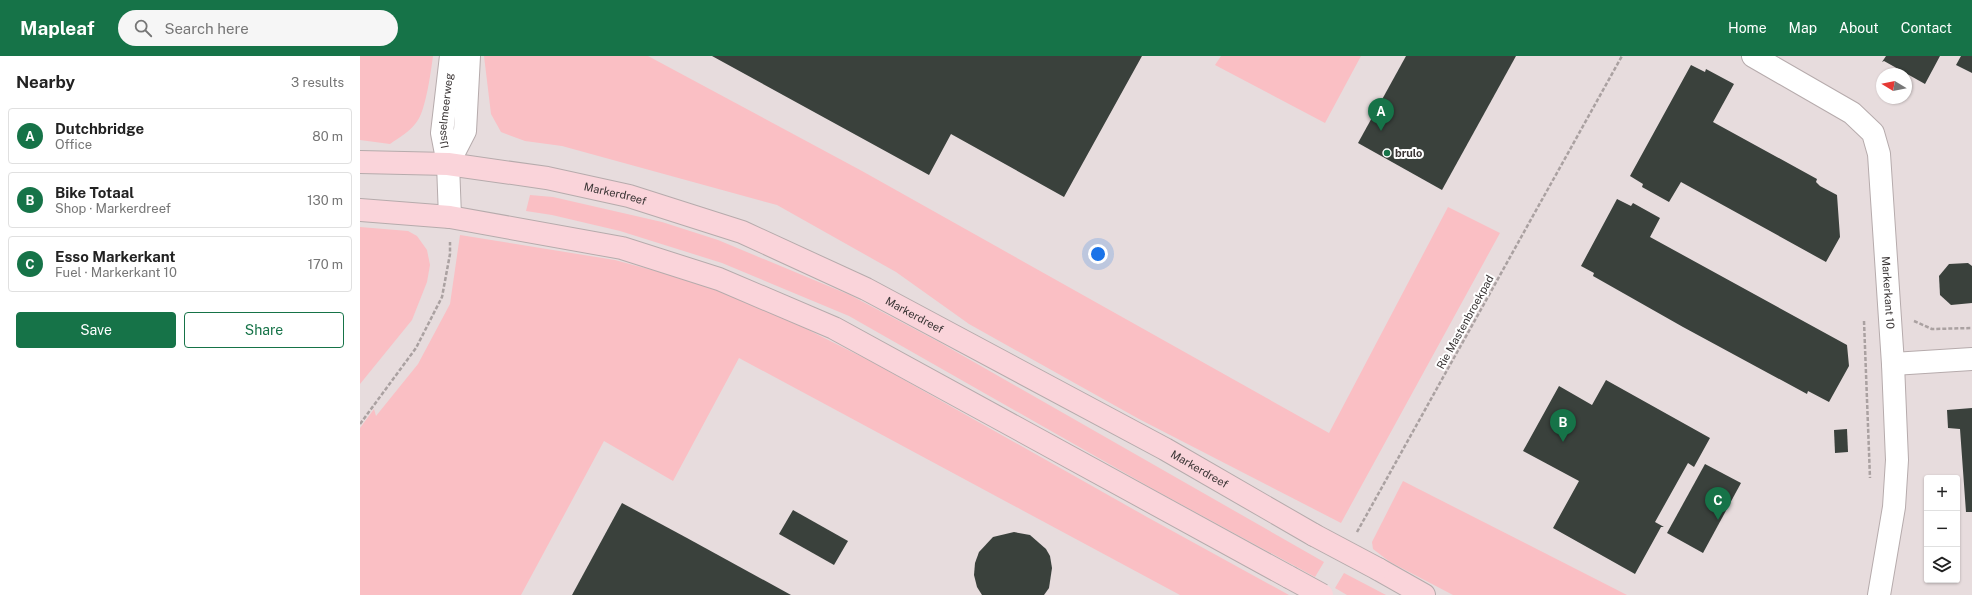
<!DOCTYPE html>
<meta charset="utf-8">
<style>
:root{--surface:#fff;--page:#f6f6f6;--text:#222;--muted:#767676;--line:#e0e0e0;--accent:#167348}
body{margin:0;font-family:"Public Sans",sans-serif;background:var(--page);color:var(--text)}
.controls{position:absolute;right:12px;bottom:12px;display:grid;overflow:hidden;border-radius:4px;box-shadow:0 1px 3px #0004}
.controls button{width:36px;height:36px;display:grid;place-items:center;padding:0;border:0;border-bottom:1px solid var(--line);background:var(--surface);color:var(--text);font:20px sans-serif}
.compass{position:absolute;left:1516px;top:12px;width:36px;height:36px;border-radius:50%;background:var(--surface);box-shadow:0 1px 3px #0004;rotate:280deg}
.you{position:absolute;left:738px;top:198px;width:14px;height:14px;margin:-10px;border:3px solid #fff;border-radius:50%;background:#1a73e8;box-shadow:0 0 0 6px #1a73e833}
.badge{display:grid;place-items:center;width:26px;height:26px;border-radius:50%;background:var(--accent);color:#fff;font-size:13px;font-weight:700}
.pin{position:absolute;translate:-50% -33px;filter:drop-shadow(0 1px 2px #0008)}
.pin::after{content:'';position:absolute;top:21px;width:14px;height:12px;background:inherit;clip-path:polygon(0 0,100% 0,50% 100%)}
.list{margin:0;padding:0;list-style:none}
h2{display:flex;justify-content:space-between;align-items:center;height:52px;margin:0;padding:0 16px;font-size:17px}
h2 small{font-size:13px;font-weight:400;color:var(--muted)}
.list li{display:grid;grid-template-columns:26px 1fr auto;gap:12px;align-items:center;box-sizing:border-box;height:56px;margin:0 8px 8px;padding:0 8px;border:1px solid var(--line);border-radius:4px}
.list b{display:block;font-size:15px;white-space:nowrap}
.list p{margin:0;font-size:13px;white-space:nowrap;color:var(--muted)}
.list em{font-size:13px;font-style:normal;color:var(--muted)}
.actions{display:flex;gap:8px;padding:12px 16px}
.actions a{flex:1;padding:9px 0;border:1px solid var(--accent);border-radius:4px;text-align:center;font-size:14px;color:var(--accent)}
.actions .main{background:var(--accent);color:#fff}
.icon{flex:none;width:22px;height:22px;fill:none;stroke:currentColor;stroke-width:2;stroke-linecap:round;stroke-linejoin:round}
.map{position:relative;flex:none;width:1612px;height:539px;overflow:hidden}
header{display:flex;align-items:center;gap:24px;box-sizing:border-box;height:56px;padding:0 20px;background:var(--accent);color:#fff}
header strong{font-size:19px}
nav{display:flex;gap:22px;margin-inline-start:auto;font-size:14px}
.search{width:280px;height:36px;background:var(--page);display:flex;align-items:center;gap:10px;box-sizing:border-box;padding:0 14px;border-radius:22px;color:var(--muted);font-size:15px}
main{display:flex}
aside{flex:1;background:var(--surface)}
.map>svg:first-child{display:block}
.green{fill:#fabfc4}
.building{fill:#3a413c}
.lines{fill:none;stroke-linecap:round;stroke-linejoin:round}
.street-casing{stroke:#b6abac;stroke-width:24}
.secondary-casing{stroke:#b6abac;stroke-width:24}
.path{stroke:#aaa1a1;stroke-width:2.5;stroke-dasharray:4 2;stroke-linecap:butt}
.street{stroke:#fff;stroke-width:22}
.secondary{stroke:#fad4da;stroke-width:22}
.secondary-bridge-casing{stroke:#b6abac;stroke-width:24;stroke-linecap:butt}
.secondary-bridge{stroke:#fad4da;stroke-width:22}
.poi-dot{fill:#167348;stroke:#fff;stroke-width:1.5}
.labels{text-anchor:middle;dominant-baseline:central;stroke-width:4;stroke-linejoin:round;paint-order:stroke}
.street-label{font-size:11px;fill:#393434;stroke:#fff}
.poi-label{font-size:11px;font-weight:bold;fill:#393434;stroke:#fff;text-anchor:start}
</style>
<header>
<strong>Mapleaf</strong>
<div class="search"><svg class="icon" aria-label="search" viewBox="0 0 24 24"><circle cx="10" cy="10" r="6"/><path d="M15 15l6 6"/></svg>Search here</div>
<nav><a>Home</a><a>Map</a><a>About</a><a>Contact</a></nav>
</header>
<main>
<aside>
<h2>Nearby<small>3 results</small></h2>
<ul class="list">
<li><span class="badge">A</span><div><b>Dutchbridge</b><p>Office</p></div><em>80 m</em></li>
<li><span class="badge">B</span><div><b>Bike Totaal</b><p>Shop · Markerdreef</p></div><em>130 m</em></li>
<li><span class="badge">C</span><div><b>Esso Markerkant</b><p>Fuel · Markerkant 10</p></div><em>170 m</em></li>
</ul>
<div class="actions"><a class="main">Save</a><a>Share</a></div>
</aside>
<div class="map">
<svg width="1612" height="539" viewBox="0 0 1612 539">
<rect width="100%" height="100%" fill="#e7dcdd"/>
<g class="green">
<path d="M0,0H73C71,15 66,52 58,64C52,74 40,81 30,88L0,84Z"/>
<path d="M124,0H288L502,115L969,377L1088,151L1140,177L981,467L779,363L609,268L536,216L417,149L202,90L165,85L141,76L131,58Z"/>
<path d="M861,0H1001L965,67L855,9Z"/>
<path d="M170,139L193,141L302,166L358,184L490,239L579,286L964,506L955,521L793,433L489,260L362,207L260,175L192,159L166,155Z"/>
<path d="M0,171L48,175L57,180L67,194L70,209L67,226L52,264L0,328Z"/>
<path d="M100,179L255,204L351,230L401,250L514,307L787,461L929,539H820L379,302L313,425L244,385L161,539H0V372L14,353L16,360L58,308L90,248Z"/>
<path d="M1043,425L1267,539H1093L1030,506L1013,493L1012,486Z"/>
<path d="M984,517L1026,539H987L975,532Z"/>
</g>
<g class="building">
<path d="M352,0H782L704,141L591,78L569,119Z"/>
<path d="M1046,0H1156L1082,134L998,87Z"/>
<path d="M1526,0H1580L1565,28L1524,5L1522,6Z"/>
<path d="M1612,0V17L1596,9L1601,0Z"/>
<path d="M1331,9L1345,16L1346,13L1374,28L1353,66L1437,112L1457,123L1456,126L1460,130L1477,139L1480,181L1466,206L1321,126L1309,146L1282,131L1283,128L1270,120Z"/>
<path d="M1257,143L1271,150L1273,147L1300,162L1290,181L1487,289L1489,310L1469,346L1448,335L1447,338L1323,271L1233,220L1234,217L1221,210Z"/>
<path d="M1608,207L1612,210V247L1591,249L1580,239L1579,220L1589,208Z"/>
<path d="M1246,324L1350,382L1334,411L1328,407L1295,466L1304,471H1301L1275,518L1193,472L1219,425L1163,395L1199,330L1232,349Z"/>
<path d="M1612,352V456H1606L1600,373L1588,372L1587,354Z"/>
<path d="M1487,373L1488,396L1475,397L1474,374Z"/>
<path d="M1345,408L1381,427L1343,497L1307,477Z"/>
<path d="M262,447L327,482L431,539H212Z"/>
<path d="M433,454L488,485L474,509L419,478Z"/>
<path d="M654,476L670,479L686,493L690,500L692,512L689,532L684,539H622L617,531L614,519L615,507L619,496L633,481Z"/>
</g>
<g class="lines">
<g class="street-casing">
<g id="street">
<path id="s1" d="M1393,0L1492,57L1513,77L1519,98L1533,308L1537,404L1534,451L1519,539"/>
<path d="M88,108L105,75L109,0"/>
<path id="s2" d="M90,161L88,108L82,77L91,0"/>
<path d="M1533,308L1612,303"/>
</g>
</g>
<g class="secondary-casing">
<g id="secondary">
<path id="s3" d="M0,106L88,108L187,122L269,140L382,176L506,233L805,393L954,479"/>
<path d="M0,154L90,161L262,192L359,223L474,272L929,521"/>
<path d="M1018,513L1064,539"/>
</g>
</g>
<g class="path">
<path d="M1504,265L1510,422"/>
<path d="M1554,265L1572,273L1612,272"/>
<path d="M0,368L56,292L82,241L90,198V186"/>
<path d="M997,476L1262,0"/>
</g>
<use href="#street" class="street"/>
<use href="#secondary" class="secondary"/>
<g class="secondary-bridge-casing">
<g id="secondary-bridge">
<path d="M954,479L1018,513"/>
<path d="M929,521L962,539"/>
</g>
</g>
<use href="#secondary-bridge" class="secondary-bridge"/>
</g>
<circle class="poi-dot" cx="1027" cy="97" r="4"/>
<g class="labels">
<g class="street-label">
<text stroke="none"><textPath href="#s2" startOffset="107">IJsselmeerweg</textPath></text>
<text stroke="none"><textPath href="#s3" startOffset="258">Markerdreef</textPath></text>
<text stroke="none"><textPath href="#s1" startOffset="304">Markerkant 10</textPath></text>
<text stroke="none"><textPath href="#s3" startOffset="582">Markerdreef</textPath></text>
<text transform="translate(1105 266) rotate(-61)">Rie Mastenbroekpad</text>
<text stroke="none"><textPath href="#s3" startOffset="906">Markerdreef</textPath></text>
</g>
<g class="poi-label">
<text x="1035" y="97">brulo</text>
</g>
</g>
</svg>
<div class="controls">
<button>+</button>
<button>−</button>
<button><svg class="icon" aria-label="layers" viewBox="0 0 24 24"><path d="M12 4l9 5-9 5-9-5zM3 14l9 5 9-5"/></svg></button>
</div>
<svg class="compass" viewBox="-18 -18 36 36"><path d="M0-13l5 13h-10z" fill="#e53935"/><path d="M0 13l5-13h-10z" fill="#767676"/></svg>
<div class="you"></div>
<div class="pin badge" style="left:1021px;top:75px">A</div>
<div class="pin badge" style="left:1203px;top:386px">B</div>
<div class="pin badge" style="left:1358px;top:464px">C</div>
</div>
</main>
